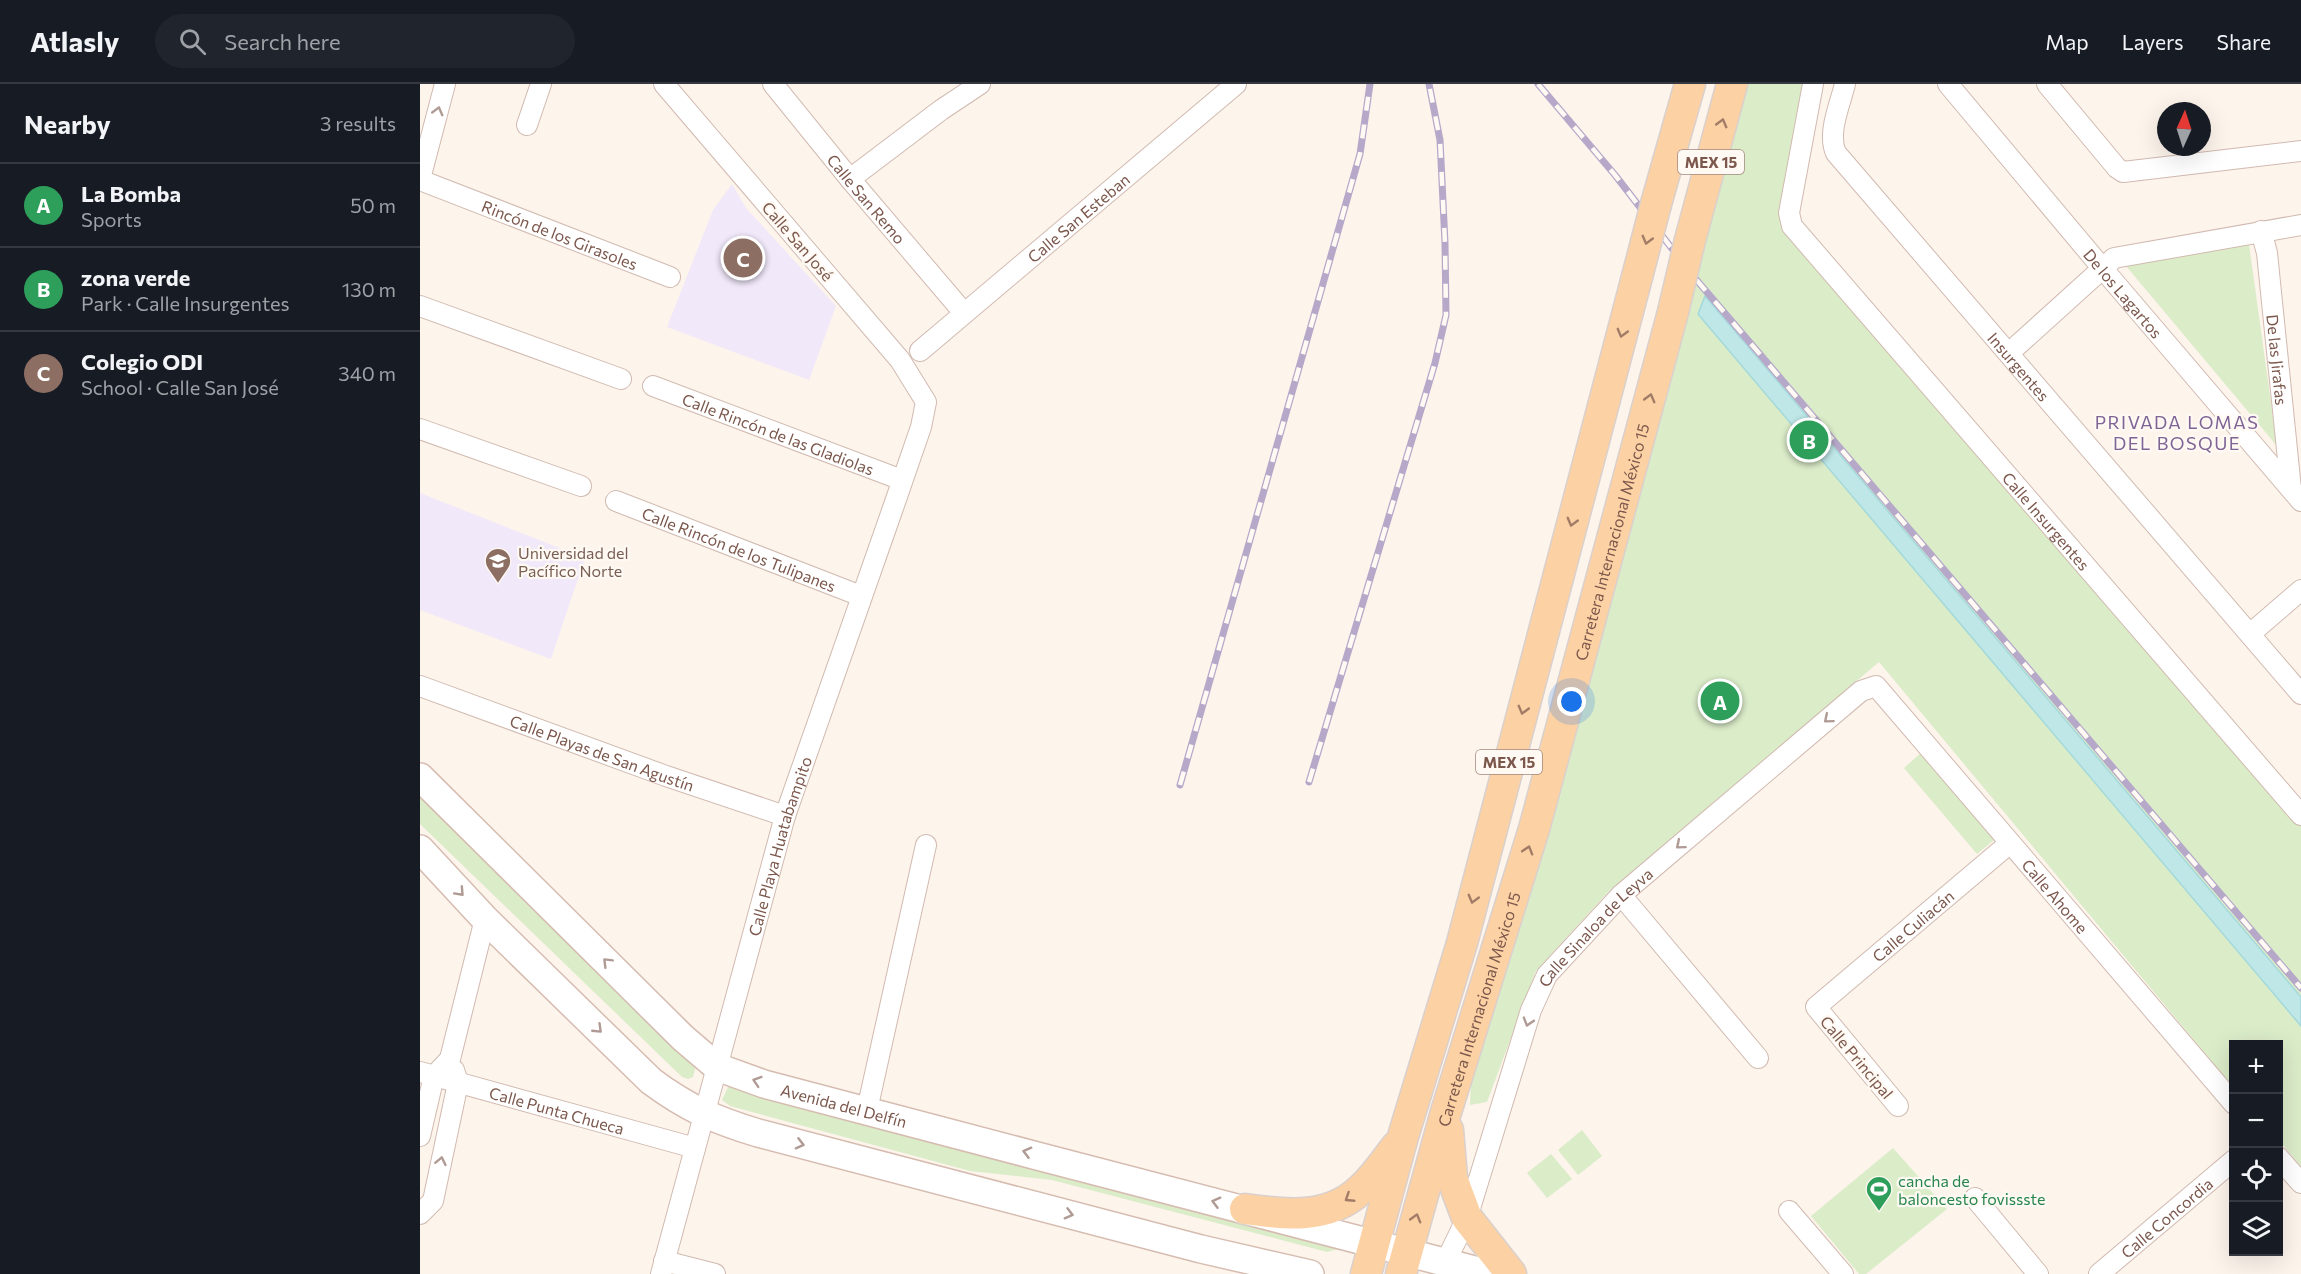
<!DOCTYPE html>
<meta charset="utf-8">
<style>
:root{--surface:#171b24;--page:#20242c;--text:#f1f3f6;--muted:#9ea1a6;--line:#363941;--accent:#e95f4f}
body{margin:0;font-family:Commissioner,sans-serif;background:var(--page);color:var(--text)}
.controls{position:absolute;right:18px;bottom:18px;display:grid;overflow:hidden;border-radius:0px;box-shadow:0 6px 24px #0002}
.controls button{width:54px;height:54px;display:grid;place-items:center;padding:0;border:0;border-bottom:2px solid var(--line);background:var(--surface);color:var(--text);font:30px sans-serif}
.compass{position:absolute;left:1737px;top:18px;width:54px;height:54px;border-radius:50%;background:var(--surface);box-shadow:0 6px 24px #0002;rotate:3deg}
.you{position:absolute;left:1152px;top:618px;width:21px;height:21px;margin:-15px;border:4px solid #fff;border-radius:50%;background:#1a73e8;box-shadow:0 0 0 9px #1a73e833}
.badge{display:grid;place-items:center;width:39px;height:39px;border-radius:50%;background:var(--accent);color:#fff;font-size:20px;font-weight:700}
.pin{position:absolute;translate:-50% -50%;border:3px solid #fff;box-shadow:0 2px 6px #0006}
.list{margin:0;padding:0;list-style:none}
h2{display:flex;justify-content:space-between;align-items:center;height:78px;margin:0;padding:0 24px;font-size:26px}
h2 small{font-size:20px;font-weight:400;color:var(--muted)}
.list li{display:grid;grid-template-columns:39px 1fr auto;gap:18px;align-items:center;box-sizing:border-box;height:84px;padding:0 24px;border-top:2px solid var(--line)}
.list b{display:block;font-size:22px;white-space:nowrap}
.list p{margin:0;font-size:20px;white-space:nowrap;color:var(--muted)}
.list em{font-size:20px;font-style:normal;color:var(--muted)}
.icon{flex:none;width:33px;height:33px;fill:none;stroke:currentColor;stroke-width:2;stroke-linecap:round;stroke-linejoin:round}
.map{position:relative;flex:none;width:1881px;height:1190px;overflow:hidden}
header{display:flex;align-items:center;gap:36px;box-sizing:border-box;height:84px;padding:0 30px;background:var(--surface);border-bottom:2px solid var(--line)}
header strong{font-size:28px}
nav{display:flex;gap:33px;margin-inline-start:auto;font-size:21px}
.search{width:420px;height:54px;background:var(--page);display:flex;align-items:center;gap:15px;box-sizing:border-box;padding:0 21px;border-radius:33px;color:var(--muted);font-size:22px}
main{display:flex}
aside{flex:1;background:var(--surface)}
.map>svg:first-child{display:block}
.education{fill:#f1e8fa}
.green{fill:#dbecc9}
.water{fill:#bfe7e8;stroke:#a4d9db;stroke-width:1.5}
.lines{fill:none;stroke-linecap:round;stroke-linejoin:round}
.street-casing{stroke:#d1bab0;stroke-width:22}
.secondary-casing{stroke:#d6bcb0;stroke-width:30}
.primary-casing{stroke:#dad0cd;stroke-width:33}
.street{stroke:#fff;stroke-width:20}
.secondary{stroke:#fff;stroke-width:27}
.primary{stroke:#fcd1a4;stroke-width:30}
.rail-casing{stroke:#b6a8c9;stroke-width:7}
.rail{stroke:#fff9f3;stroke-width:4.5;stroke-dasharray:14;stroke-linecap:butt}
.primary-bridge-casing{stroke:#dad0cd;stroke-width:33;stroke-linecap:butt}
.primary-bridge{stroke:#fcd1a4;stroke-width:30}
.oneway{stroke:#b09a94}
.oneway2{stroke:#a27c66}
.labels{text-anchor:middle;dominant-baseline:central;stroke-width:4.5;stroke-linejoin:round;paint-order:stroke}
.shield{fill:#fff9f3;stroke:#a3887e;stroke-width:1.5}
.shield-label{font-size:15px;font-weight:bold;fill:#7b574c}
.street-label{font-size:16px;fill:#7b574c;stroke:#fff9f3}
.education-label{font-size:16px;fill:#785e54;stroke:#fff9f3;text-anchor:start}
.leisure-label{font-size:16px;fill:#27864d;stroke:#fff9f3;text-anchor:start}
.neighbourhood-label{font-size:18px;letter-spacing:1.5px;fill:#7f6596;stroke:#fff9f3}
</style>
<header>
<strong>Atlasly</strong>
<div class="search"><svg class="icon" aria-label="search" viewBox="0 0 24 24"><circle cx="10" cy="10" r="6"/><path d="M15 15l6 6"/></svg>Search here</div>
<nav><a>Map</a><a>Layers</a><a>Share</a></nav>
</header>
<main>
<aside>
<h2>Nearby<small>3 results</small></h2>
<ul class="list">
<li><span class="badge" style="background:#2e9e5b">A</span><div><b>La Bomba</b><p>Sports</p></div><em>50 m</em></li>
<li><span class="badge" style="background:#2e9e5b">B</span><div><b>zona verde</b><p>Park · Calle Insurgentes</p></div><em>130 m</em></li>
<li><span class="badge" style="background:#8d6e63">C</span><div><b>Colegio ODI</b><p>School · Calle San José</p></div><em>340 m</em></li>
</ul>
</aside>
<div class="map">
<svg width="1881" height="1190" viewBox="0 0 1881 1190">
<rect width="100%" height="100%" fill="#fdf4ec"/>
<g class="education">
<path d="M312,100L326,124L416,222L389,296L247,243L293,126Z"/>
<path d="M0,409L165,474L131,575L0,526Z"/>
</g>
<g class="green">
<path d="M1324,0H1385L1359,135L1881,737V1083L1859,1056L1858,960H1814L1813,1003L1459,578L1189,807L1116,887L1067,1018L1050,1021L1051,998Z"/>
<path d="M1828,153L1857,362L1701,176Z"/>
<path d="M1504,666L1579,752L1557,770L1484,684Z"/>
<path d="M0,704L276,981L273,993L268,995L262,993L0,740Z"/>
<path d="M309,1001L912,1158L918,1165L907,1168L632,1096L550,1087L310,1022L302,1016Z"/>
<path d="M1162,1046L1182,1072L1158,1091L1138,1066Z"/>
<path d="M1473,1064L1527,1125L1446,1190H1439L1391,1132Z"/>
<path d="M1131,1070L1152,1095L1127,1114L1107,1089Z"/>
</g>
<path class="water" d="M1285,212L1881,913V942L1278,230Z"/>
<g class="lines">
<g class="street-casing">
<g id="street">
<path id="s1" d="M353,0L430,95L544,229"/>
<path id="s2" d="M1393,0L1369,129L1372,142L1881,731"/>
<path id="s3" d="M1425,0C1420,21 1407,49 1416,69L1881,610"/>
<path id="s4" d="M1528,0L1683,185L1881,417"/>
<path d="M1627,0L1697,84L1703,88L1881,67"/>
<path d="M107,41L121,0"/>
<path d="M0,95L25,0"/>
<path d="M430,95L521,26L560,0"/>
<path id="s5" d="M0,96L250,193"/>
<path id="s6" d="M1841,147L1847,169L1871,405"/>
<path d="M0,222L201,295"/>
<path id="s7" d="M500,267L816,0"/>
<path d="M1589,269L1694,174L1881,141"/>
<path id="s8" d="M233,302L482,396"/>
<path d="M0,345L161,402"/>
<path id="s9" d="M196,417L441,512"/>
<path d="M1830,550L1881,506"/>
<path id="s10" d="M0,602L246,692L365,732"/>
<path d="M1201,811L1338,974"/>
<path id="s11" d="M0,988L275,1064"/>
<path id="s12" d="M1478,1022L1396,923L1590,759"/>
<path d="M447,1026L506,761"/>
<path d="M0,1052L14,992L30,975L65,835"/>
<path d="M1858,1073L1881,1099"/>
<path d="M1555,1114L1618,1190"/>
<path d="M1369,1127L1423,1190"/>
<path d="M0,1130L13,1117L38,999L34,986"/>
<path d="M244,1177L295,1190"/>
<path id="s13" d="M1025,1179L1047,1134L1111,926L1127,891L1201,811L1441,607L1456,602L1814,1020"/>
<path id="s14" d="M241,1190L365,732L473,424L501,343L506,318L480,276L244,0"/>
<path id="s15" d="M1679,1190L1814,1076"/>
</g>
</g>
<g class="secondary-casing">
<g id="secondary">
<path id="s16" d="M0,693L263,954L297,983L344,1000C586,1063 828,1129 1070,1190"/>
<path d="M0,765L65,835L231,997C267,1024 295,1036 338,1049L781,1165L890,1190"/>
</g>
</g>
<g class="primary-casing">
<g id="primary">
<path d="M1236,120L1270,0"/>
<path d="M1270,156L1312,0"/>
<path d="M1028,1046L1032,1094L1047,1134L1091,1190"/>
<path d="M825,1125C865,1131 908,1136 940,1106C954,1094 965,1077 976,1063"/>
<path d="M946,1190L982,1056L1042,859L1217,193"/>
<path id="s17" d="M981,1190L1026,1028L1114,745L1253,228"/>
</g>
</g>
<use href="#street" class="street"/>
<use href="#secondary" class="secondary"/>
<use href="#primary" class="primary"/>
<g class="rail-casing">
<g id="rail">
<path d="M1118,0L1195,91L1274,193L1881,904"/>
<path d="M889,698L1015,279L1026,231L1025,159L1020,56L1009,0"/>
<path d="M760,701L940,70L950,0"/>
</g>
</g>
<use href="#rail" class="rail"/>
<g class="primary-bridge-casing">
<g id="primary-bridge">
<path d="M1217,193L1236,120"/>
<path d="M1253,228L1270,156"/>
</g>
</g>
<use href="#primary-bridge" class="primary-bridge"/>
</g>
<defs><path id="oneway-chevron" d="M-2-3.5L2.5 0L-2 3.5" fill="none" stroke-width="1.6" stroke-linecap="round" stroke-linejoin="round" transform="scale(1.5)"/></defs>
<g class="oneway">
<use href="#oneway-chevron" transform="translate(18 27) rotate(-75)"/>
<use href="#oneway-chevron" transform="translate(1408 635) rotate(140)"/>
<use href="#oneway-chevron" transform="translate(1260 761) rotate(140)"/>
<use href="#oneway-chevron" transform="translate(40 808) rotate(47)"/>
<use href="#oneway-chevron" transform="translate(187 878) rotate(-135)"/>
<use href="#oneway-chevron" transform="translate(1108 938) rotate(107)"/>
<use href="#oneway-chevron" transform="translate(178 945) rotate(44)"/>
<use href="#oneway-chevron" transform="translate(337 997) rotate(-162)"/>
<use href="#oneway-chevron" transform="translate(380 1060) rotate(14)"/>
<use href="#oneway-chevron" transform="translate(607 1068) rotate(-165)"/>
<use href="#oneway-chevron" transform="translate(21 1077) rotate(-78)"/>
<use href="#oneway-chevron" transform="translate(796 1118) rotate(-165)"/>
<use href="#oneway-chevron" transform="translate(649 1130) rotate(15)"/>
</g>
<g class="oneway2">
<use href="#oneway-chevron" transform="translate(1302 39) rotate(-75)"/>
<use href="#oneway-chevron" transform="translate(1227 156) rotate(105)"/>
<use href="#oneway-chevron" transform="translate(1202 249) rotate(105)"/>
<use href="#oneway-chevron" transform="translate(1230 314) rotate(-75)"/>
<use href="#oneway-chevron" transform="translate(1152 438) rotate(105)"/>
<use href="#oneway-chevron" transform="translate(1103 626) rotate(105)"/>
<use href="#oneway-chevron" transform="translate(1108 766) rotate(-73)"/>
<use href="#oneway-chevron" transform="translate(1053 815) rotate(105)"/>
<use href="#oneway-chevron" transform="translate(929 1114) rotate(147)"/>
<use href="#oneway-chevron" transform="translate(996 1134) rotate(-74)"/>
</g>
<defs>
<g id="university-pin" transform="scale(1.35)"><path d="M0 17L-7.5 6A9.5 9.5 0 1 1 7.5 6Z" fill="#8d6e63" stroke="#fff9f3"/><path d="M0-5L7-2L0 1L-7-2ZM-4 1L0 2.5L4 1V4Q0 6-4 4Z" fill="#fff"/></g>
<g id="stadium-pin" transform="scale(1.35)"><path d="M0 17L-7.5 6A9.5 9.5 0 1 1 7.5 6Z" fill="#2e9e5b" stroke="#fff9f3"/><path d="M0-5a6.5 5 0 1 0 0 10a6.5 5 0 1 0 0-10ZM-3.5-1.8h7v3.6h-7Z" fill="#fff"/></g>
</defs>
<g fill-rule="evenodd">
<use href="#university-pin" x="78" y="477"/>
<use href="#stadium-pin" x="1459" y="1105"/>
</g>
<g class="labels">
<g class="shield">
<rect x="1258" y="66" width="66" height="24" rx="4.5"/>
<rect x="1056" y="666" width="66" height="24" rx="4.5"/>
</g>
<g class="shield-label">
<text x="1291" y="78">MEX 15</text>
<text x="1089" y="678">MEX 15</text>
</g>
<g class="street-label">
<text stroke="none"><textPath href="#s1" startOffset="148">Calle San Remo</textPath></text>
<text stroke="none"><textPath href="#s7" startOffset="207">Calle San Esteban</textPath></text>
<text stroke="none"><textPath href="#s5" startOffset="150">Rincón de los Girasoles</textPath></text>
<text transform="translate(378 157) rotate(49)">Calle San José</text>
<text stroke="none"><textPath href="#s4" startOffset="273">De los Lagartos</textPath></text>
<text stroke="none"><textPath href="#s6" startOffset="130">De las Jirafas</textPath></text>
<text stroke="none"><textPath href="#s3" startOffset="352">Insurgentes</textPath></text>
<text stroke="none"><textPath href="#s8" startOffset="134">Calle Rincón de las Gladiolas</textPath></text>
<text stroke="none"><textPath href="#s2" startOffset="534">Calle Insurgentes</textPath></text>
<text stroke="none"><textPath href="#s17" startOffset="762">Carretera Internacional México 15</textPath></text>
<text stroke="none"><textPath href="#s9" startOffset="132">Calle Rincón de los Tulipanes</textPath></text>
<text stroke="none"><textPath href="#s10" startOffset="194">Calle Playas de San Agustín</textPath></text>
<text stroke="none"><textPath href="#s14" startOffset="444">Calle Playa Huatabampito</textPath></text>
<text stroke="none"><textPath href="#s13" startOffset="1022">Calle Ahome</textPath></text>
<text stroke="none"><textPath href="#s12" startOffset="255">Calle Culiacán</textPath></text>
<text stroke="none"><textPath href="#s13" startOffset="374">Calle Sinaloa de Leyva</textPath></text>
<text stroke="none"><textPath href="#s17" startOffset="276">Carretera Internacional México 15</textPath></text>
<text transform="translate(1437 973) rotate(50)">Calle Principal</text>
<text stroke="none"><textPath href="#s16" startOffset="548">Avenida del Delfín</textPath></text>
<text stroke="none"><textPath href="#s11" startOffset="142">Calle Punta Chueca</textPath></text>
<text stroke="none"><textPath href="#s15" startOffset="88">Calle Concordia</textPath></text>
</g>
<g class="education-label">
<text x="98" y="468">Universidad del<tspan x="98" dy="18">Pacífico Norte</tspan></text>
</g>
<g class="leisure-label">
<text x="1478" y="1096">cancha de<tspan x="1478" dy="18">baloncesto fovissste</tspan></text>
</g>
<g class="neighbourhood-label">
<text x="1757" y="338">PRIVADA LOMAS<tspan x="1757" dy="21">DEL BOSQUE</tspan></text>
</g>
</g>
</svg>
<div class="controls">
<button>+</button>
<button>−</button>
<button><svg class="icon" aria-label="locate" viewBox="0 0 24 24"><circle cx="12" cy="12" r="6"/><path d="M12 2v4M12 18v4M2 12h4M18 12h4"/></svg></button>
<button><svg class="icon" aria-label="layers" viewBox="0 0 24 24"><path d="M12 4l9 5-9 5-9-5zM3 14l9 5 9-5"/></svg></button>
</div>
<svg class="compass" viewBox="-18 -18 36 36"><path d="M0-13l5 13h-10z" fill="#e53935"/><path d="M0 13l5-13h-10z" fill="#9ea1a6"/></svg>
<div class="you"></div>
<div class="pin badge" style="left:1300px;top:617px;background:#2e9e5b">A</div>
<div class="pin badge" style="left:1389px;top:356px;background:#2e9e5b">B</div>
<div class="pin badge" style="left:323px;top:174px;background:#8d6e63">C</div>
</div>
</main>
